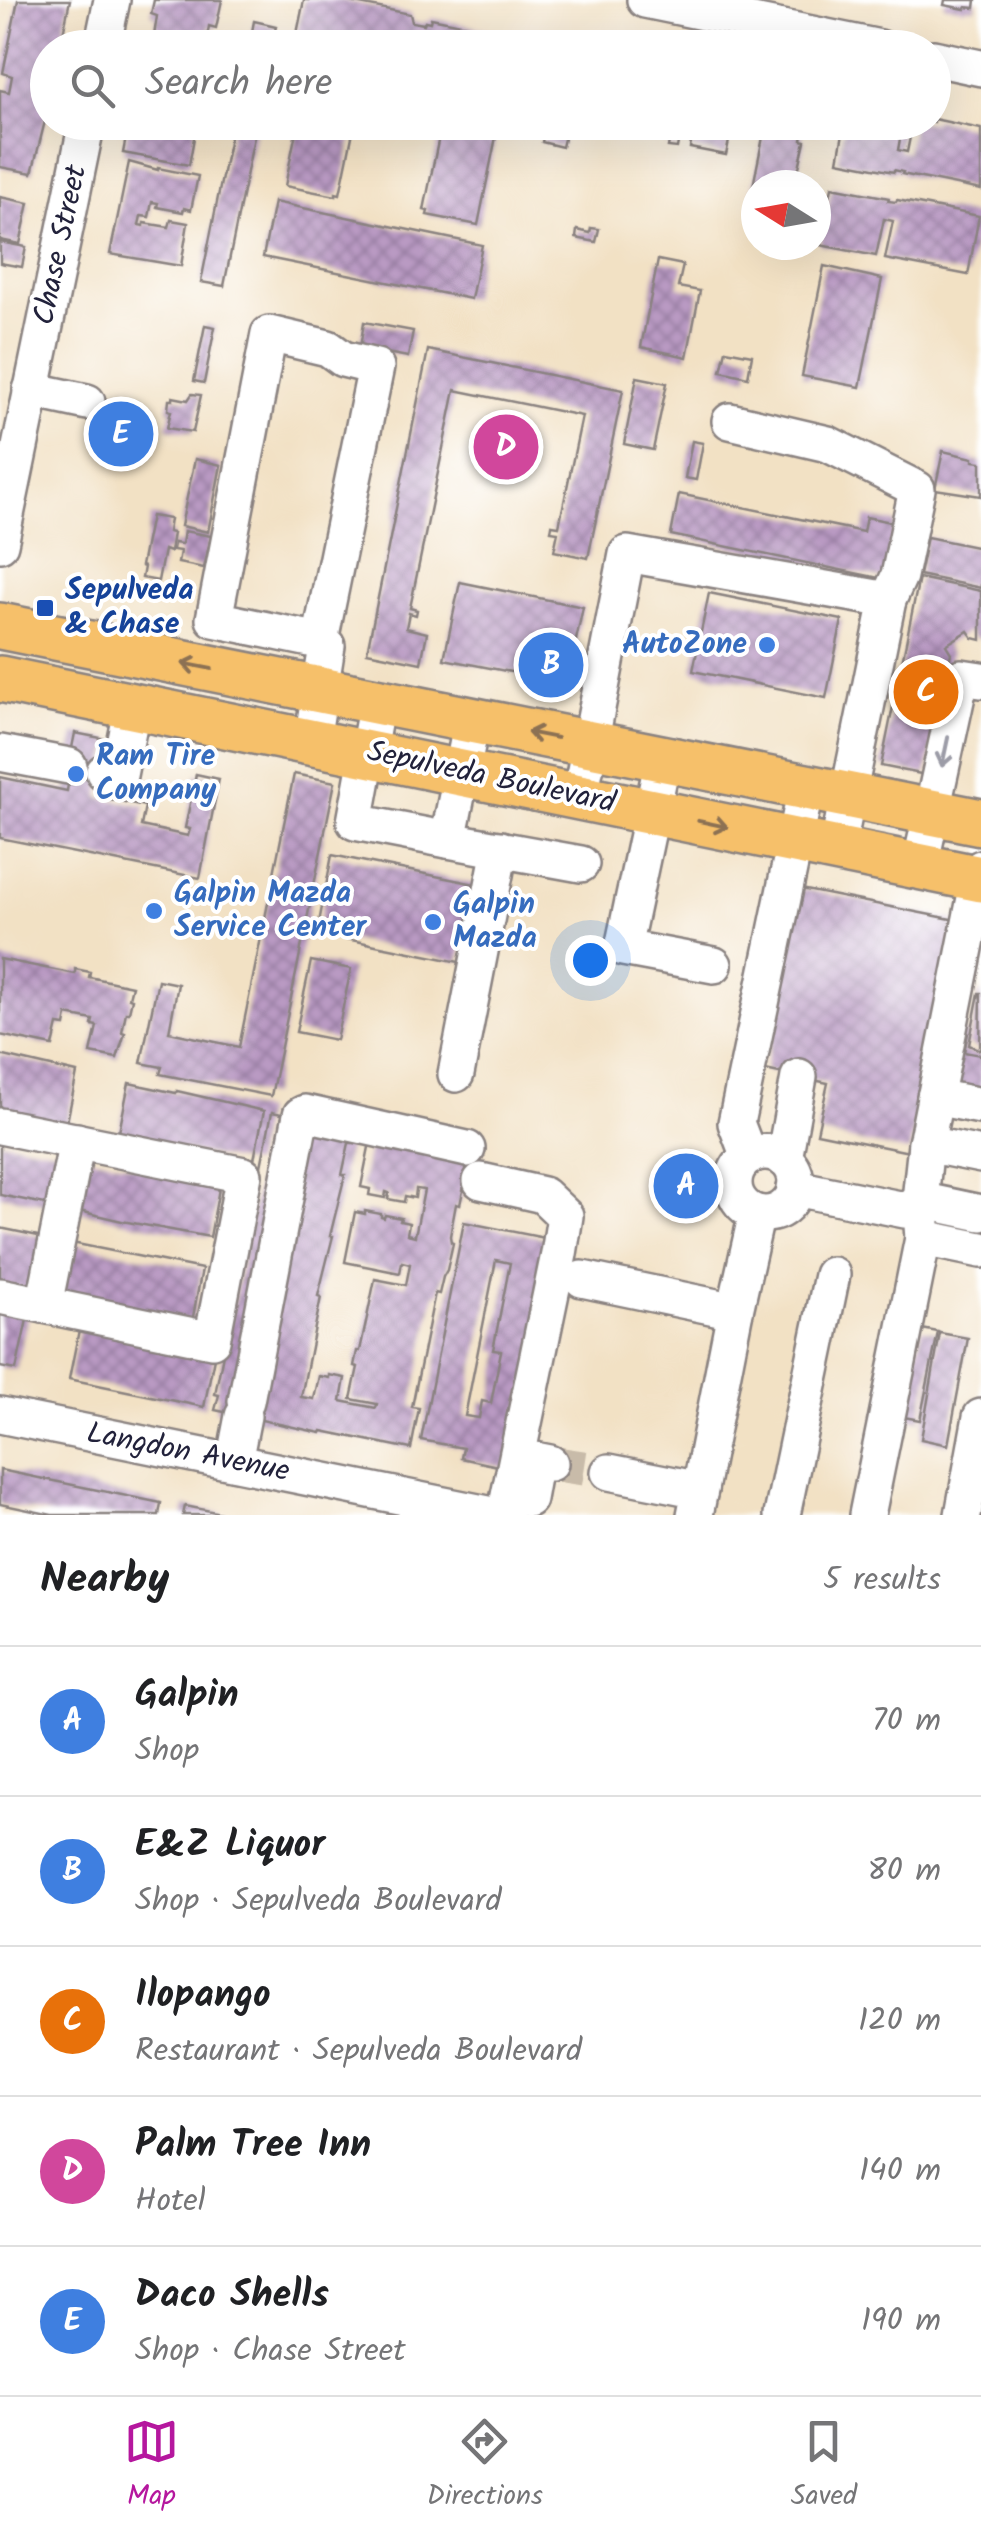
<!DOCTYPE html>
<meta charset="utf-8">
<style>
:root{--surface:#fff;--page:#f2f2f2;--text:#202124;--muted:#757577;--line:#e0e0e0;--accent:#b5179e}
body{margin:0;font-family:Kalam,sans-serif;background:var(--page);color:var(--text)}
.compass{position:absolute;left:741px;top:170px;width:90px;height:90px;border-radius:50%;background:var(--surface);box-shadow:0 10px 40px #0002;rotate:281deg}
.you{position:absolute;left:590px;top:960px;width:35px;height:35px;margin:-25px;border:8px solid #fff;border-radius:50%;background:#1a73e8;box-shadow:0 0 0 15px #1a73e833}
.badge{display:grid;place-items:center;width:65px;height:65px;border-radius:50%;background:var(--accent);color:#fff;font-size:32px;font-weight:700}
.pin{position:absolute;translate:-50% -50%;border:5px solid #fff;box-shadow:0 2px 10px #0006}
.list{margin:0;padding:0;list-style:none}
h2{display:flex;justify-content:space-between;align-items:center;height:130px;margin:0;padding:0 40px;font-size:42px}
h2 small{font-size:32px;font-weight:400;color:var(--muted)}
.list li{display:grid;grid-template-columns:65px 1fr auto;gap:30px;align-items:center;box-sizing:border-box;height:150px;padding:0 40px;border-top:2px solid var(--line)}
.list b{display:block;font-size:38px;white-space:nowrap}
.list p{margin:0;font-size:32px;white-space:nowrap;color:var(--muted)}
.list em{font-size:32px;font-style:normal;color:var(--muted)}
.icon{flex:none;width:55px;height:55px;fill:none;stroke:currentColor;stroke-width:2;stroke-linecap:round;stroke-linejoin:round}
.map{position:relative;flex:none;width:981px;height:1515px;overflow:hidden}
.search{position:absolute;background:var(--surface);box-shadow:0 10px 40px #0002;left:30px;right:30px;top:30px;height:110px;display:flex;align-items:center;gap:25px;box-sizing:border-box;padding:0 35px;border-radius:55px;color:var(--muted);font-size:38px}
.sheet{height:880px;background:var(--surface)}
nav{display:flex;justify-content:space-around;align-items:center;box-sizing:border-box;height:140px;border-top:2px solid var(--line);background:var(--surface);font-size:28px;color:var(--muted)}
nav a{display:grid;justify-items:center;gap:5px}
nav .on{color:var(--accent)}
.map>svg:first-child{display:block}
.building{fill:url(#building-cross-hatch);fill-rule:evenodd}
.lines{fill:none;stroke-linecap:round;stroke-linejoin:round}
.minor-tunnel{stroke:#c8bba9;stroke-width:35;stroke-dasharray:35 18;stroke-linecap:butt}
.minor-casing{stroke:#8a8280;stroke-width:40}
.major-casing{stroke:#8a8280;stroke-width:50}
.minor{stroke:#fff;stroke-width:35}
.major{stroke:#f6c06b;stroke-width:45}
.oneway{stroke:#8c7153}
.oneway2{stroke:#9c9ca7}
.transit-dot{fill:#1a4fb4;stroke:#fff;stroke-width:4}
.shop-dot{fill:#3f7fe0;stroke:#fff;stroke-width:4}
.labels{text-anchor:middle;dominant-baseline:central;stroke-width:8;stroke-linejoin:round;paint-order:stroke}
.street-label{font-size:30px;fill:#22223b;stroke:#fff}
.transit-label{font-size:30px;font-weight:bold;fill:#164399;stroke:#fff;text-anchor:start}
.shop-label{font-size:30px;font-weight:bold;fill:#366cbe;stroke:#fff;text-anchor:start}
</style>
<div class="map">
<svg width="981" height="1515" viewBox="0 0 981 1515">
<defs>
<pattern id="building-cross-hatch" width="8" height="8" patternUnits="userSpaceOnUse" patternTransform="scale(2.5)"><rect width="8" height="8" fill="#b99ac3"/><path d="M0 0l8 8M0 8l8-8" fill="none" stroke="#967da0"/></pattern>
</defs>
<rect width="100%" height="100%" fill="#fff"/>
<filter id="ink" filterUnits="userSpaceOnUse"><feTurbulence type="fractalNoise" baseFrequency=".01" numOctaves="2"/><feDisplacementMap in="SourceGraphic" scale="20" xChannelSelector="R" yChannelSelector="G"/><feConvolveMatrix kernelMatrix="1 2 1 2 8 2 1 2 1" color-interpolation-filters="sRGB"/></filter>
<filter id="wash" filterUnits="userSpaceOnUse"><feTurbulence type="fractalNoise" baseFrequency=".0048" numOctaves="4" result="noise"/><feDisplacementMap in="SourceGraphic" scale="40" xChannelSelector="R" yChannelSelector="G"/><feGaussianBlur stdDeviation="2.25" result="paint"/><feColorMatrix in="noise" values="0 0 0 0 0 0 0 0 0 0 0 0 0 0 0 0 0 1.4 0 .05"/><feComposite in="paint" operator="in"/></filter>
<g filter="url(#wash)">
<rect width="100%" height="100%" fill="#f2e1c4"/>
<g id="blocks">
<g class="building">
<path d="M18,0H70L60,48H48V109L32,173L0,167V90L9,92L12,76L3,73Z"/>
<path d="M154,0H222L216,28L209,26L205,48H144L146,34L154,36L157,16L151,14Z"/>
<path d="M304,0H340L410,14L412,22L424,24L425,21L430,22L431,18L536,39L534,48H420L422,35L410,33L407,48H294Z"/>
<path d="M945,0H976L975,8L966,7L965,9L944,5Z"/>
<path d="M254,21L276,26L272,48H249Z"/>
<path d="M934,119L981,129V190L902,174L903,172L894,170V172L838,161L845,122H903L898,150L907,152L913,122H934Z"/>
<path d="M129,122H190L189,126L196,127L189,165L123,153Z"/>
<path d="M233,122H257L224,286L201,282Z"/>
<path d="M298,122H355L340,194L336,193V196L285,186Z"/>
<path d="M442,122H499L478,225L427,215L428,211L424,210Z"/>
<path d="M546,122H568L562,147L542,142Z"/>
<path d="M636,122H671L667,137L634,130Z"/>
<path d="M695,122H733L726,155L690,148Z"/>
<path d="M768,122H806L802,140L805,141L795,185H756V197L751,196L764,132L766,133Z"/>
<path d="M672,125L681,126L677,148L668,147Z"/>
<path d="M129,162L158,170V168L198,176L191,210L184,208L183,212L157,207L158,203L152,202L149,217L141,216L139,225L144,226V223L169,227L171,220L188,223L181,266L110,254Z"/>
<path d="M832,187L889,198L888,201L896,202L897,200L979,216L968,275L885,259L893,221L884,219L876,256L820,245Z"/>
<path d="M0,197L29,203L20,244L0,240Z"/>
<path d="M274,202L482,245L471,299L263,257Z"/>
<path d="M591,228L599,229L596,242L576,238L577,230L590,233Z"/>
<path d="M0,242L26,247L22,267L0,263Z"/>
<path d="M658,260L683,265L678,287L700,291L687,357L641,347Z"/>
<path d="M824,266L882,279L860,387L802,376Z"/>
<path d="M364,322L413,331L408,357L360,348Z"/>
<path d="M205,325L215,327L204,383L194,381Z"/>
<path d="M428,350L623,390L588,558L554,551L558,532L551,531L552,525L559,526L582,416L455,390L410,608L417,610L416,615L409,613L406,628L427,633L421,663L367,652Z"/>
<path d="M726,350L752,355L748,377L721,371Z"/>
<path d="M637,377L667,383L653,450L624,444Z"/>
<path d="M192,394L201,395L193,432L167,428L171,411L168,410L169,400H173V397L188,400Z"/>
<path d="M692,441L703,443L696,480L685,478Z"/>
<path d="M943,451L973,458V461L981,462V496L935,489Z"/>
<path d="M195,459L221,465L208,532L181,526Z"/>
<path d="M679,494L863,532L866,517L896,523L884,579L671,535Z"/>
<path d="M151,516L170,519L168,532L173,533L170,552L164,550L158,581L142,578L144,567L141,566Z"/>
<path d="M184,531L211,536L204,568L178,563L180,551L173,550L174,543L182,544Z"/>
<path d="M927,537L981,548V588L919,575Z"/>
<path d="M919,578L981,591V640L973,638L968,631L946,645L951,653L926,775L881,766Z"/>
<path d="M460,582L583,607L567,683L444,659Z"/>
<path d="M709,593L842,620L826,698L693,671Z"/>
<path d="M75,733L111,740L99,797L145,806L141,826L188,836L190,829L185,828L196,774L219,779L200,878L0,838V777L67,791L68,784L65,783Z"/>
<path d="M294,774L335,782L271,1096L160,1074L162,1067L141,1063L158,980L178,984L169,1032L239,1047Z"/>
<path d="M332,855L475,884L459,962L317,933Z"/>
<path d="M801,889L956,920L909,1152L817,1133L828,1083L765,1070Z"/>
<path d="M0,959L75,974V969L90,972L89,977L132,986L129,998L132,999L129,1012H126L122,1032L125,1033L117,1058L91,1053L97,1026L92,1025L93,1020L67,1015L65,1026L58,1025L53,1046L0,1035Z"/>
<path d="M311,961L351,969L336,1040L296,1032Z"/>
<path d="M979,993H981L980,1050L969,1045Z"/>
<path d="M959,1032L968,1033L964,1052L981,1055V1096L946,1090Z"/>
<path d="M0,1055L77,1073L66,1127L0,1114Z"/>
<path d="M129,1083L176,1093L177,1091L264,1111L253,1164L118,1137Z"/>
<path d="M272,1112L354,1129L352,1143H349L342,1175H345L330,1236H333L318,1296L321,1297L301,1397L314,1399L319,1376L329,1378V1375L345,1378L341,1401L376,1408L377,1404L351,1399L358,1367L354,1366L357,1351H360L375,1279L406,1285L410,1264L402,1262L400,1273L345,1262L355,1212L365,1214V1211L381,1214V1217L384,1218L385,1215L401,1218L400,1221L409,1223L407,1234L415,1236L424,1190L416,1189L415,1198L405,1196L404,1202L388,1199L389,1193L386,1192L385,1198L369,1195L370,1189L361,1187L371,1137L470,1157L460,1205L456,1204L450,1236L451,1242L453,1243L447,1270L443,1277L439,1294L435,1293L412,1407L419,1408L411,1449L322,1431L321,1433L215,1410L219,1395L215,1394Z"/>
<path d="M0,1141L61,1151L50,1205L0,1195Z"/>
<path d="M85,1156L220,1183L210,1237L122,1221L75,1210Z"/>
<path d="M464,1222L560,1241L507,1468L461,1458L463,1448L421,1440ZM496,1260L510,1263L493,1350L501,1351L491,1403L482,1401L479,1418L465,1416Z"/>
<path d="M0,1228L43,1237L32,1291L0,1284Z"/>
<path d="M67,1242L202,1269L192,1322L57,1295Z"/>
<path d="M0,1309L28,1315L16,1370L0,1367Z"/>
<path d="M80,1325L215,1353L204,1407L69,1379Z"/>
<path d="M922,1329L938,1332L920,1420L904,1417Z"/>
<path d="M940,1333L968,1338L948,1445L921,1439Z"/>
<path d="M0,1470L161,1503L159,1515H52L0,1504Z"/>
<path d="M185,1506L221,1513V1515H183Z"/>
</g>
</g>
</g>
<g filter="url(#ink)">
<use href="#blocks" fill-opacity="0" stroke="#8a8280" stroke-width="2.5"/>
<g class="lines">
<path class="minor-tunnel" d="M550,1463L609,1472"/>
<g class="minor-casing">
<g id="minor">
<path d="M645,0L880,48"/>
<path d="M102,48L112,0"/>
<path d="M934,58L981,68"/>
<path d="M31,390L87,402"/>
<path d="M730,421L828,444L917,489L899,576L888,600"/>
<path d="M0,544L87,122"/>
<path d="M377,702L355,822L448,840L472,721"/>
<path d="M312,741L327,646L320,641L214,619L269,334L328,348L343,359L376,367L320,641"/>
<path d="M0,753L69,766"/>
<path d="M663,759L623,948L714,965"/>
<path d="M104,772L119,775L133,705"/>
<path d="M580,796L627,554L888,600L837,850"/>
<path d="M448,840L581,864"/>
<path d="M920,866L961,677L981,680"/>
<path d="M456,1074L500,849"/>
<path d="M935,1097L981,1106"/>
<path d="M0,1126L244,1175L212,1340L0,1296"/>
<path d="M926,1144L981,1155"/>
<circle cx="765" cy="1183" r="31"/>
<path d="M749,1157L736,1123L806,788"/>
<path d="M784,1159L799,1077"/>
<path d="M481,1181L543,1195L565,1216L559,1254L505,1515"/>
<path d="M795,1188L905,1210L920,1200L981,1213"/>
<path d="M923,1238L981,1250"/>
<path d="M582,1279L735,1311L695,1515"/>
<path d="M44,1305L77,1141"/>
<path d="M735,1311L757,1213"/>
<path d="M246,1401L301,1115L305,1113L467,1149"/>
<path d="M0,1415L493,1515"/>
<path d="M234,1462L243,1416"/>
<path d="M609,1472L700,1490"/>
<path d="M528,1499L535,1460L550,1463"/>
<path d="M782,1515L832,1275"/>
<path d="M867,1515L923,1238L920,1200L926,1144L981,868"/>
<path d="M963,1515L981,1417"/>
</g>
</g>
<g class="major-casing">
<g id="major">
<path d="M0,626L981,822"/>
<path d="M0,679L981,879"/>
</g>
</g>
<use href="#minor" class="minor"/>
<use href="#major" class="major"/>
</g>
<defs><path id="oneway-shaft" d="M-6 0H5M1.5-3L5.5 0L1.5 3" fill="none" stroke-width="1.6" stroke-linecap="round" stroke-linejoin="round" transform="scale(2.5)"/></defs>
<g class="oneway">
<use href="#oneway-shaft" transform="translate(197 666) rotate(-169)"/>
<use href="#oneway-shaft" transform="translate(542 735) rotate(-169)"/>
<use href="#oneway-shaft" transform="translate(713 824) rotate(12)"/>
</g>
<use class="oneway2" href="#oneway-shaft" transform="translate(945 752) rotate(102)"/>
</g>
<rect class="transit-dot" x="35" y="598" width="20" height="20" rx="5"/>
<g class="shop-dot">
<circle cx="767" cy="645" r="10"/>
<circle cx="76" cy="774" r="10"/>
<circle cx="154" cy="911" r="10"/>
<circle cx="433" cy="922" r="10"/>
</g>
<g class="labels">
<g class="street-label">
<text transform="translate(61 245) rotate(-78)">Chase Street</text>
<text transform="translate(491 778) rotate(12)">Sepulveda Boulevard</text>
<text transform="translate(188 1453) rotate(11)">Langdon Avenue</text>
</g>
<g class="transit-label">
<text x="65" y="591">Sepulveda<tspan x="65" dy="34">&amp; Chase</tspan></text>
</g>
<g class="shop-label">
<text x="747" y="645" text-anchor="end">AutoZone</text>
<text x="96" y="757">Ram Tire<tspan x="96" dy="34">Company</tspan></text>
<text x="174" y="894">Galpin Mazda<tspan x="174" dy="34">Service Center</tspan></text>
<text x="453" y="905">Galpin<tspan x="453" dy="34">Mazda</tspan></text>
</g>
</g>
</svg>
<svg class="compass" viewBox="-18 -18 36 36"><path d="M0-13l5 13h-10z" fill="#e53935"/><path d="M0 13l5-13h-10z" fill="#757577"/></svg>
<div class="you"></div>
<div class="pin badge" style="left:686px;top:1186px;background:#3f7fe0">A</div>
<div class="pin badge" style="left:551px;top:665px;background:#3f7fe0">B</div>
<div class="pin badge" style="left:926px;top:692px;background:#e8710a">C</div>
<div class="pin badge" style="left:506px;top:447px;background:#d1479c">D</div>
<div class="pin badge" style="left:121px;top:434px;background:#3f7fe0">E</div>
<div class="search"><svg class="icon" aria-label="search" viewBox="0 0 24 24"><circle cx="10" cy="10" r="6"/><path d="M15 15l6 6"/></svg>Search here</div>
</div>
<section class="sheet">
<h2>Nearby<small>5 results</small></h2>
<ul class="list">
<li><span class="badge" style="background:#3f7fe0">A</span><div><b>Galpin</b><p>Shop</p></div><em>70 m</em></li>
<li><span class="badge" style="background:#3f7fe0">B</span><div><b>E&amp;Z Liquor</b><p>Shop · Sepulveda Boulevard</p></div><em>80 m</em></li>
<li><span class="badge" style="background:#e8710a">C</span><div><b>Ilopango</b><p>Restaurant · Sepulveda Boulevard</p></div><em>120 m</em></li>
<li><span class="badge" style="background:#d1479c">D</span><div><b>Palm Tree Inn</b><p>Hotel</p></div><em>140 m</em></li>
<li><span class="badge" style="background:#3f7fe0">E</span><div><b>Daco Shells</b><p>Shop · Chase Street</p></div><em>190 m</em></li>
</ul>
</section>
<nav>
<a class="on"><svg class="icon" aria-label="map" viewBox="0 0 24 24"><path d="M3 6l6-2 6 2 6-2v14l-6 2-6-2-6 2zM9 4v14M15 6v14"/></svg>Map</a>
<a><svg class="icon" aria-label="directions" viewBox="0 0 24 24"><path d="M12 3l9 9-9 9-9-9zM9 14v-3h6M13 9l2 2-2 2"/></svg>Directions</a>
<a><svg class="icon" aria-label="saved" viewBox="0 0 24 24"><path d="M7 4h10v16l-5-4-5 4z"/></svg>Saved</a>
</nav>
